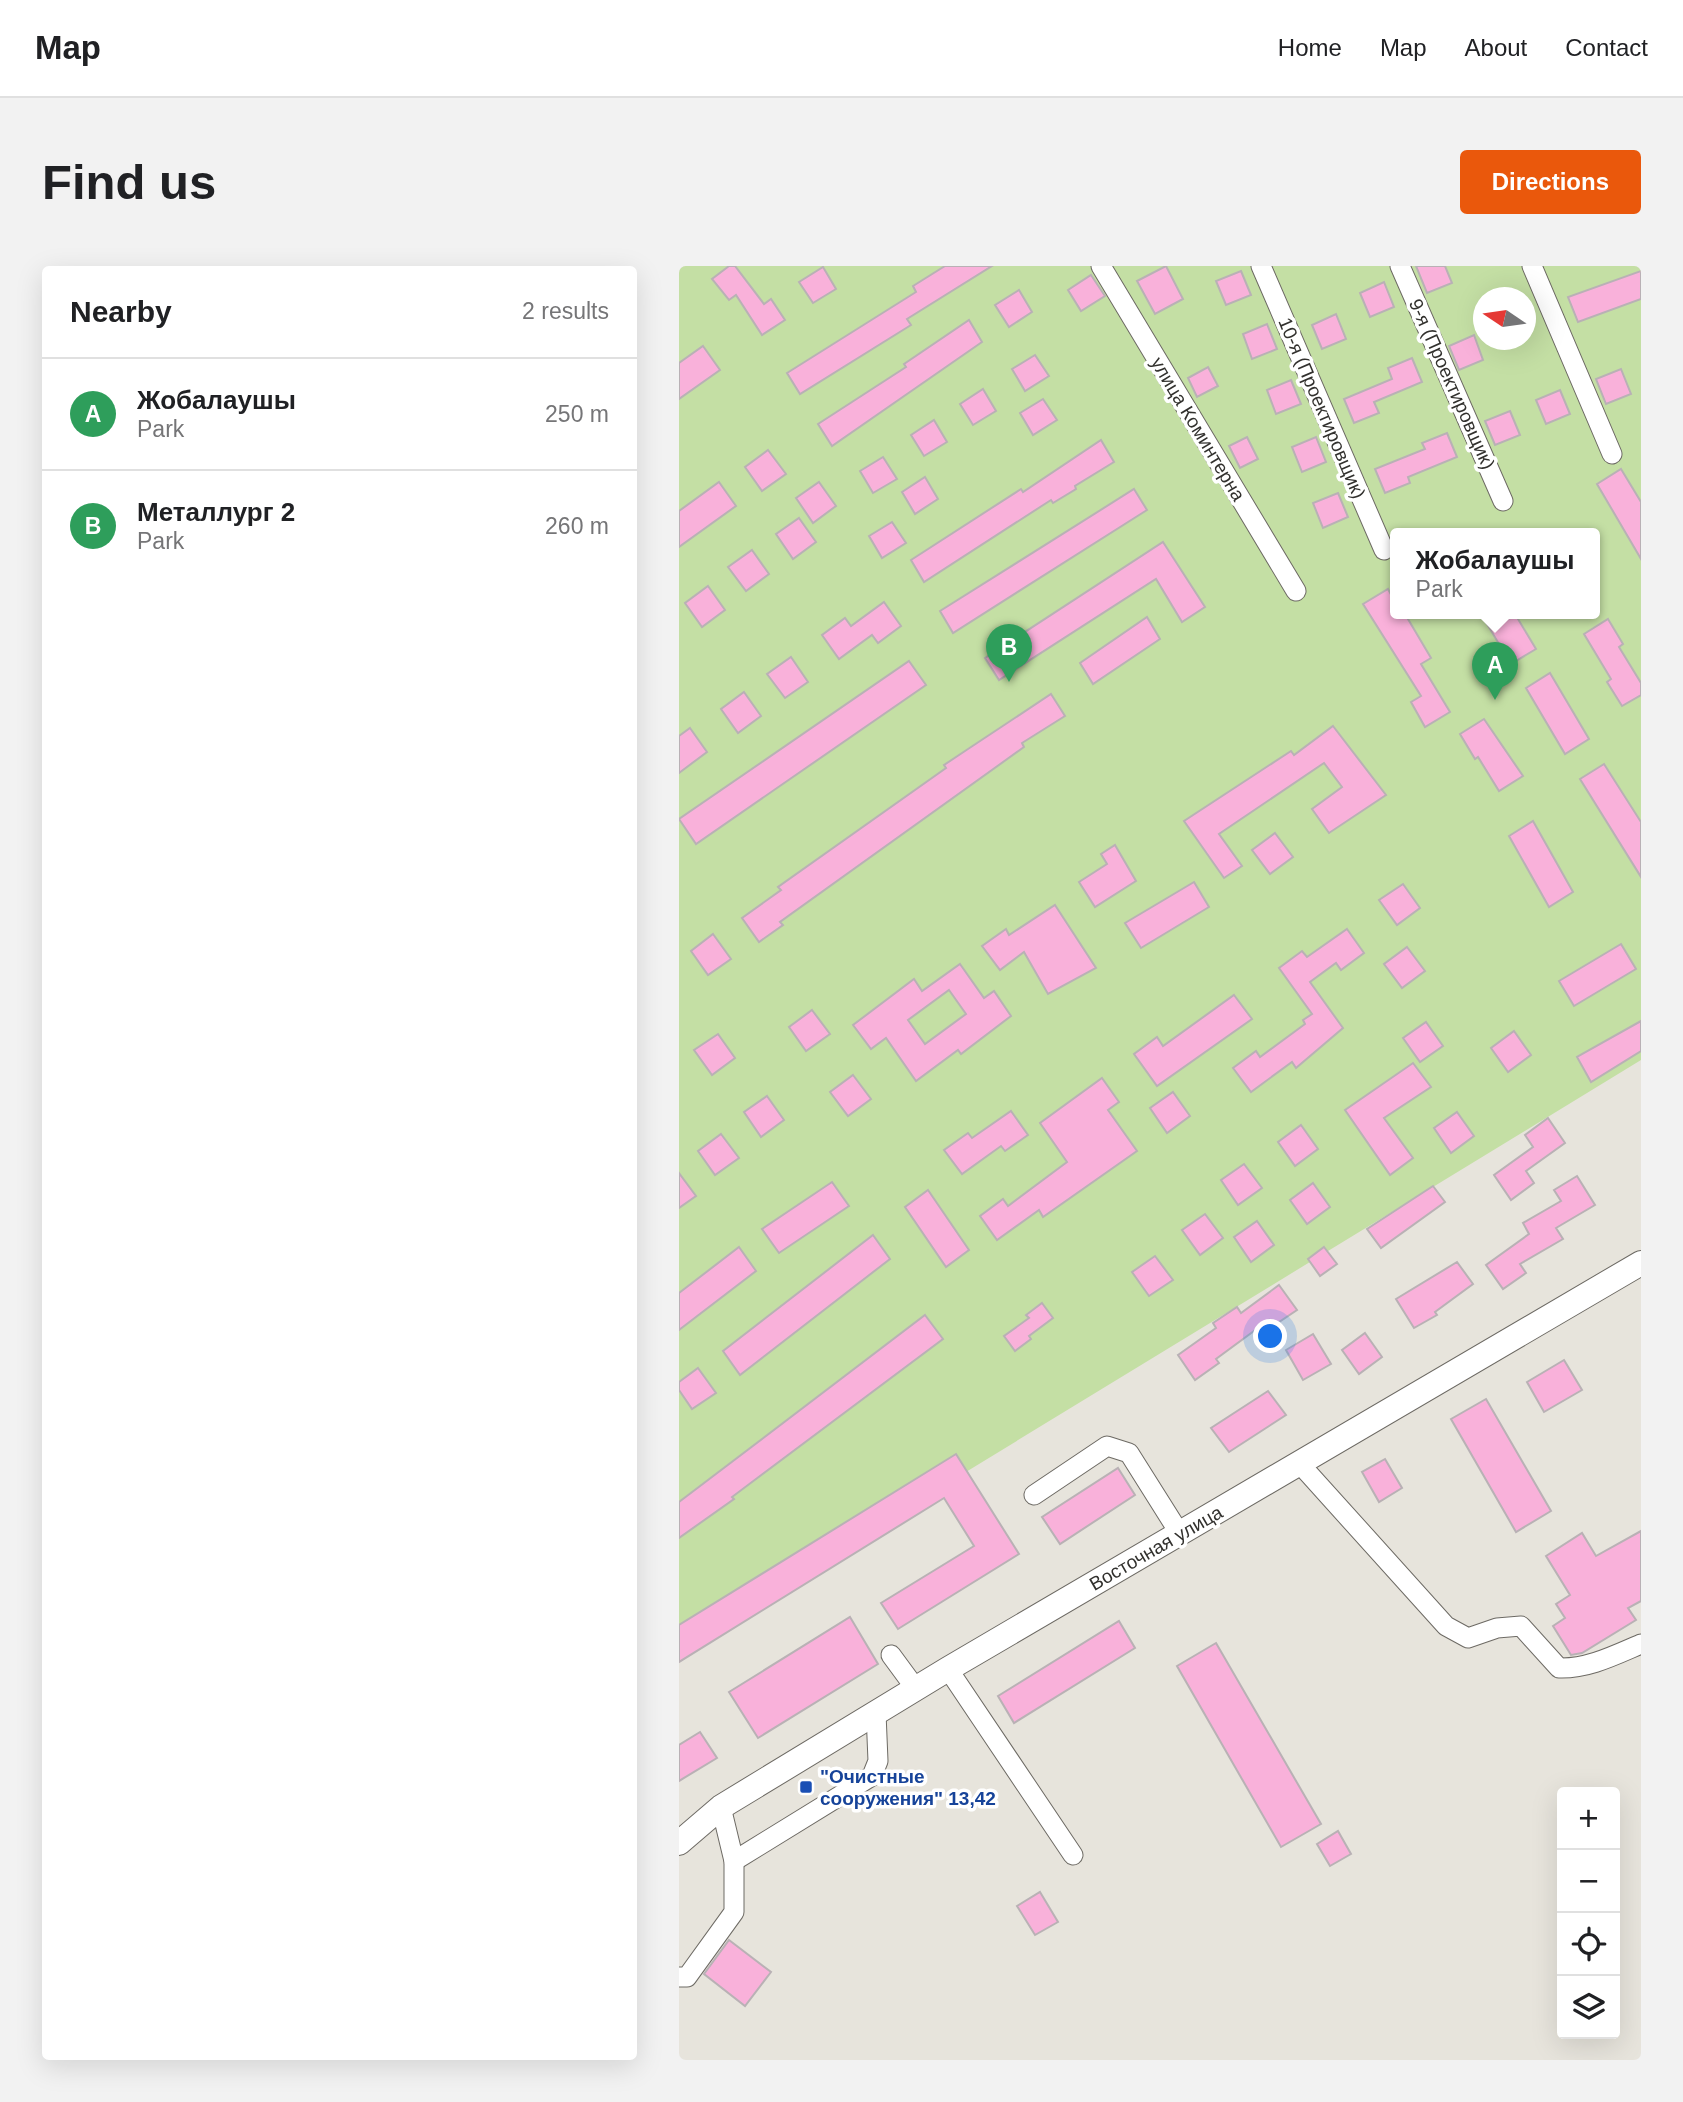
<!DOCTYPE html>
<meta charset="utf-8">
<style>
:root{--surface:#fff;--page:#f2f2f2;--text:#202124;--muted:#757577;--line:#e0e0e0;--accent:#ea580c}
body{margin:0;font-family:Helvetica,sans-serif;background:var(--page);color:var(--text)}
.controls{position:absolute;right:21px;bottom:21px;display:grid;overflow:hidden;border-radius:7px;box-shadow:0 7px 28px #0002}
.controls button{width:63px;height:63px;display:grid;place-items:center;padding:0;border:0;border-bottom:2px solid var(--line);background:var(--surface);color:var(--text);font:35px sans-serif}
.compass{position:absolute;left:794px;top:21px;width:63px;height:63px;border-radius:50%;background:var(--surface);box-shadow:0 7px 28px #0002;rotate:283deg}
.you{position:absolute;left:592px;top:1071px;width:24px;height:24px;margin:-18px;border:5px solid #fff;border-radius:50%;background:#1a73e8;box-shadow:0 0 0 10px #1a73e833}
.badge{display:grid;place-items:center;width:46px;height:46px;border-radius:50%;background:var(--accent);color:#fff;font-size:23px;font-weight:700}
.pin{position:absolute;translate:-50% -58px;filter:drop-shadow(0 2px 4px #0008)}
.pin::after{content:'';position:absolute;top:37px;width:24px;height:21px;background:inherit;clip-path:polygon(0 0,100% 0,50% 100%)}
.popup{position:absolute;left:711px;top:262px;width:210px;height:91px;box-sizing:border-box;display:grid;place-content:center;border-radius:7px;background:var(--surface);filter:drop-shadow(0 2px 5px #0005);font-size:23px;white-space:nowrap;color:var(--muted)}
.popup b{font-size:26px;color:var(--text)}
.popup::after{content:'';position:absolute;left:50%;top:100%;margin-left:-14px;border:14px solid transparent;border-top-color:var(--surface)}
.list{margin:0;padding:0;list-style:none}
h2{display:flex;justify-content:space-between;align-items:center;height:91px;margin:0;padding:0 28px;font-size:30px}
h2 small{font-size:23px;font-weight:400;color:var(--muted)}
.list li{display:grid;grid-template-columns:46px 1fr auto;gap:21px;align-items:center;box-sizing:border-box;height:112px;padding:0 28px;border-top:2px solid var(--line)}
.list b{display:block;font-size:26px;white-space:nowrap}
.list p{margin:0;font-size:23px;white-space:nowrap;color:var(--muted)}
.list em{font-size:23px;font-style:normal;color:var(--muted)}
.icon{flex:none;width:38px;height:38px;fill:none;stroke:currentColor;stroke-width:2;stroke-linecap:round;stroke-linejoin:round}
.map{position:relative;flex:none;width:962px;height:1794px;overflow:hidden;border-radius:7px}
header{display:flex;align-items:center;gap:42px;box-sizing:border-box;height:98px;padding:0 35px;background:var(--surface);border-bottom:2px solid var(--line)}
header strong{font-size:33px}
nav{display:flex;gap:38px;margin-inline-start:auto;font-size:24px}
.intro{display:flex;align-items:center;justify-content:space-between;box-sizing:border-box;height:168px;padding:0 42px}
h1{margin:0;font-size:49px}
.button{padding:18px 32px;border-radius:7px;background:var(--accent);color:#fff;font-size:24px;font-weight:700}
main{display:flex;gap:42px;padding:0 42px}
aside{flex:1;background:var(--surface);border-radius:7px;box-shadow:0 7px 28px #0002}
.map>svg:first-child{display:block}
.green{fill:#c4dfa4;fill-rule:evenodd}
.building{fill:#f9b1da;stroke:#b9b1b5;stroke-width:2;fill-rule:evenodd}
.lines{fill:none;stroke-linecap:round;stroke-linejoin:round}
.minor-casing{stroke:#6d6a64;stroke-width:21}
.major-casing{stroke:#6d6a64;stroke-width:26}
.minor{stroke:#fff;stroke-width:19}
.major{stroke:#fff;stroke-width:24}
.transit-dot{fill:#1a4fb4;stroke:#fff;stroke-width:2.5}
.labels{text-anchor:middle;dominant-baseline:central;stroke-width:7;stroke-linejoin:round;paint-order:stroke}
.street-label{font-size:19px;fill:#32312e;stroke:#fff}
.transit-label{font-size:19px;font-weight:bold;fill:#164399;stroke:#fff;text-anchor:start}
</style>
<header>
<strong>Map</strong>
<nav><a>Home</a><a>Map</a><a>About</a><a>Contact</a></nav>
</header>
<div class="intro"><h1>Find us</h1><a class="button">Directions</a></div>
<main>
<aside>
<h2>Nearby<small>2 results</small></h2>
<ul class="list">
<li><span class="badge" style="background:#2e9e5b">A</span><div><b>Жобалаушы</b><p>Park</p></div><em>250 m</em></li>
<li><span class="badge" style="background:#2e9e5b">B</span><div><b>Металлург 2</b><p>Park</p></div><em>260 m</em></li>
</ul>
</aside>
<div class="map">
<svg width="962" height="1794" viewBox="0 0 962 1794">
<rect width="100%" height="100%" fill="#e7e4dc"/>
<path class="green" d="M0,0H962V794L0,1381ZM804,32H846V74H804ZM716,268H916V348H716Z"/>
<g class="building">
<path d="M50,0H56L85,38L92,33L106,54L83,69L57,29L50,34L33,13Z"/>
<path d="M266,0H313L228,53L232,59L121,128L108,107L237,26L234,20Z"/>
<path d="M487,0L504,33L476,48L458,15Z"/>
<path d="M737,0H766L773,17L748,27Z"/>
<path d="M144,1L157,23L134,37L120,16Z"/>
<path d="M562,5L572,29L547,39L537,15Z"/>
<path d="M962,5V33L899,56L889,31Z"/>
<path d="M412,9L426,30L402,45L389,24Z"/>
<path d="M705,16L715,41L691,51L681,27Z"/>
<path d="M340,24L353,46L330,61L316,39Z"/>
<path d="M657,48L667,73L643,83L633,59Z"/>
<path d="M290,54L303,76L153,180L139,158L227,101L225,98Z"/>
<path d="M588,58L598,83L573,93L564,68Z"/>
<path d="M795,69L804,94L780,104L770,80Z"/>
<path d="M24,80L41,104L0,133V97Z"/>
<path d="M356,89L370,110L346,125L333,103Z"/>
<path d="M733,92L743,116L695,136L700,147L675,157L665,133L713,113L709,102Z"/>
<path d="M529,101L539,120L518,131L509,112Z"/>
<path d="M942,103L952,128L927,138L917,113Z"/>
<path d="M612,114L622,138L597,148L588,124Z"/>
<path d="M304,123L317,145L294,159L281,138Z"/>
<path d="M881,124L891,148L867,158L857,134Z"/>
<path d="M364,133L378,154L354,169L341,147Z"/>
<path d="M831,145L841,169L816,179L806,155Z"/>
<path d="M255,154L268,176L245,190L232,169Z"/>
<path d="M768,167L778,191L729,211L731,217L706,227L696,203L746,183L743,177Z"/>
<path d="M568,171L579,193L561,202L550,180Z"/>
<path d="M637,171L647,196L623,206L613,181Z"/>
<path d="M422,174L435,196L396,220L397,223L374,237L372,234L245,316L232,294L342,223L344,226Z"/>
<path d="M89,184L107,208L83,225L66,201Z"/>
<path d="M204,191L218,213L194,227L181,205Z"/>
<path d="M942,203L962,236V293L918,218Z"/>
<path d="M246,211L259,233L236,248L223,226Z"/>
<path d="M40,216L57,240L0,281V245Z"/>
<path d="M140,216L157,240L134,257L117,232Z"/>
<path d="M455,223L468,244L274,367L261,345Z"/>
<path d="M659,227L669,251L644,262L634,237Z"/>
<path d="M120,252L137,276L114,293L97,268Z"/>
<path d="M213,256L227,277L203,292L190,270Z"/>
<path d="M484,276L526,341L503,356L477,313L320,414L306,392Z"/>
<path d="M73,284L90,308L67,325L49,301Z"/>
<path d="M29,320L46,344L23,361L6,337Z"/>
<path d="M709,323L716,336V348H726L752,392L742,398L771,446L746,461L732,436L742,430L684,338Z"/>
<path d="M205,336L222,360L199,377L193,369L160,393L143,369L166,352L172,360Z"/>
<path d="M802,348H836L857,383L832,398Z"/>
<path d="M468,351L481,373L414,418L401,397Z"/>
<path d="M929,353L944,378L940,381L962,417V429L943,440L928,416L932,413L905,368Z"/>
<path d="M112,391L129,416L106,432L88,408Z"/>
<path d="M230,395L247,419L17,578L0,553Z"/>
<path d="M871,407L910,473L886,488L847,422Z"/>
<path d="M65,426L82,450L59,467L42,443Z"/>
<path d="M372,428L386,450L343,477L345,481L101,656L104,659L80,676L63,652L102,624L99,621L267,502L265,499L289,483Z"/>
<path d="M805,453L844,510L820,525L799,491L796,493L781,468Z"/>
<path d="M654,460L707,529L650,567L633,543L663,521L645,497L540,568L563,600L545,612L505,555L612,485L615,489Z"/>
<path d="M11,462L28,486L0,507V470Z"/>
<path d="M925,498L962,556V611L901,513Z"/>
<path d="M854,555L894,626L870,641L830,570Z"/>
<path d="M596,567L614,591L591,608L573,584Z"/>
<path d="M436,579L457,615L416,641L400,616L428,598L422,588Z"/>
<path d="M515,616L530,641L462,682L446,657Z"/>
<path d="M724,618L741,642L718,659L700,634Z"/>
<path d="M376,639L417,702L369,728L345,686L321,704L303,680L327,663L330,669Z"/>
<path d="M668,663L685,687L662,704L657,697L631,716L664,762L617,802L613,796L572,826L554,802L577,785L581,791L626,758L624,754L633,748L600,702L623,685L628,691Z"/>
<path d="M34,668L52,693L29,709L12,685Z"/>
<path d="M942,678L957,703L895,740L880,715Z"/>
<path d="M728,681L746,705L723,722L705,698Z"/>
<path d="M281,698L305,732L315,725L332,750L282,788L279,784L237,815L207,772L192,783L174,759L235,713L243,725ZM270,724L287,748L246,778L229,754Z"/>
<path d="M555,729L573,753L478,820L455,788L478,771L484,780Z"/>
<path d="M133,744L151,768L127,785L110,761Z"/>
<path d="M962,755V785L912,816L898,791Z"/>
<path d="M747,756L764,780L741,796L724,772Z"/>
<path d="M835,765L852,789L829,806L812,782Z"/>
<path d="M39,768L56,792L33,809L15,784Z"/>
<path d="M734,797L752,821L705,852L734,892L711,909L666,844Z"/>
<path d="M174,809L192,833L169,850L151,826Z"/>
<path d="M423,812L440,836L429,844L458,885L364,951L360,944L318,974L301,950L324,933L329,940L388,896L361,857Z"/>
<path d="M494,826L511,850L488,867L471,842Z"/>
<path d="M88,830L105,854L82,871L65,846Z"/>
<path d="M332,845L349,869L326,885L322,880L283,908L265,884L289,867L293,872Z"/>
<path d="M778,846L795,870L772,887L755,862Z"/>
<path d="M869,852L886,877L847,905L855,917L832,934L815,909L854,881L846,869Z"/>
<path d="M622,859L639,883L616,900L599,876Z"/>
<path d="M42,868L60,892L36,909L19,885Z"/>
<path d="M565,898L583,922L559,939L542,914Z"/>
<path d="M0,907L17,930L0,942Z"/>
<path d="M898,910L916,939L877,962L884,973L841,998L847,1007L824,1023L807,999L850,968L844,957L882,935L875,924Z"/>
<path d="M153,916L170,940L100,987L83,963Z"/>
<path d="M634,917L651,941L628,958L611,934Z"/>
<path d="M754,920L766,936L702,982L688,963Z"/>
<path d="M249,924L290,984L267,1001L226,941Z"/>
<path d="M526,948L544,972L521,989L503,964Z"/>
<path d="M578,955L595,979L572,996L555,971Z"/>
<path d="M194,969L211,993L61,1109L44,1085Z"/>
<path d="M60,981L77,1005L0,1064V1027Z"/>
<path d="M645,981L658,998L641,1010L629,993Z"/>
<path d="M476,990L494,1014L470,1030L453,1006Z"/>
<path d="M778,996L794,1018L756,1046L758,1049L735,1062L717,1033Z"/>
<path d="M600,1019L618,1044L594,1060L590,1054L537,1093L540,1097L516,1114L499,1089L537,1062L534,1057L558,1041L562,1047Z"/>
<path d="M363,1037L374,1052L350,1070L352,1073L336,1085L325,1070L350,1052L347,1049Z"/>
<path d="M246,1049L264,1073L53,1231L55,1233L0,1272V1236Z"/>
<path d="M686,1067L703,1091L680,1108L663,1084Z"/>
<path d="M634,1068L652,1098L624,1114L607,1084Z"/>
<path d="M885,1094L903,1124L865,1146L848,1116Z"/>
<path d="M19,1102L37,1127L13,1143L0,1124V1116Z"/>
<path d="M589,1125L607,1149L550,1186L532,1162Z"/>
<path d="M807,1133L872,1245L837,1266L772,1153Z"/>
<path d="M277,1188L340,1288L219,1363L202,1337L295,1280L265,1232L0,1396V1359Z"/>
<path d="M706,1193L723,1222L700,1236L683,1206Z"/>
<path d="M439,1202L456,1229L381,1278L363,1251Z"/>
<path d="M962,1265V1335L949,1342L957,1354L903,1387L892,1389L874,1360L886,1352L877,1338L891,1329L867,1290L903,1267L917,1290Z"/>
<path d="M171,1351L199,1398L79,1472L50,1426Z"/>
<path d="M440,1355L456,1382L335,1457L319,1430Z"/>
<path d="M537,1377L642,1558L602,1581L498,1400Z"/>
<path d="M21,1466L38,1492L0,1515V1479Z"/>
<path d="M659,1565L672,1588L651,1600L638,1578Z"/>
<path d="M361,1626L379,1656L356,1669L338,1640Z"/>
<path d="M50,1674L92,1706L66,1740L25,1708Z"/>
</g>
<g class="lines">
<g class="minor-casing">
<g id="minor">
<path d="M422,0L617,325"/>
<path d="M582,0L705,284"/>
<path d="M721,0L824,235"/>
<path d="M853,0L933,188"/>
<path d="M621,1198L767,1360L789,1372L818,1362L842,1360L880,1402C909,1403 936,1389 962,1378"/>
<path d="M355,1229L428,1180L450,1187L501,1268"/>
<path d="M212,1389L237,1423"/>
<path d="M269,1403L394,1589"/>
<path d="M55,1595L193,1510L199,1495L197,1447"/>
<path d="M0,1711H8L55,1646V1595L42,1541"/>
</g>
</g>
<g class="major-casing">
<path id="major" d="M0,1577L42,1541L269,1403L962,997"/>
</g>
<use href="#minor" class="minor"/>
<use href="#major" class="major"/>
</g>
<rect class="transit-dot" x="120" y="1514" width="14" height="14" rx="3.5"/>
<g class="labels">
<g class="street-label">
<text transform="translate(773 118) rotate(66)">9-я (Проектировщик)</text>
<text transform="translate(643 142) rotate(67)">10-я (Проектировщик)</text>
<text transform="translate(519 163) rotate(59)">улица Коминтерна</text>
<text transform="translate(477 1282) rotate(-30)">Восточная улица</text>
</g>
<g class="transit-label">
<text x="141" y="1510">"Очистные<tspan x="141" dy="22">сооружения" 13,42</tspan></text>
</g>
</g>
</svg>
<div class="controls">
<button>+</button>
<button>−</button>
<button><svg class="icon" aria-label="locate" viewBox="0 0 24 24"><circle cx="12" cy="12" r="6"/><path d="M12 2v4M12 18v4M2 12h4M18 12h4"/></svg></button>
<button><svg class="icon" aria-label="layers" viewBox="0 0 24 24"><path d="M12 4l9 5-9 5-9-5zM3 14l9 5 9-5"/></svg></button>
</div>
<svg class="compass" viewBox="-18 -18 36 36"><path d="M0-13l5 13h-10z" fill="#e53935"/><path d="M0 13l5-13h-10z" fill="#757577"/></svg>
<div class="you"></div>
<div class="pin badge" style="left:816px;top:434px;background:#2e9e5b">A</div>
<div class="popup"><b>Жобалаушы</b>Park</div>
<div class="pin badge" style="left:330px;top:416px;background:#2e9e5b">B</div>
</div>
</main>
